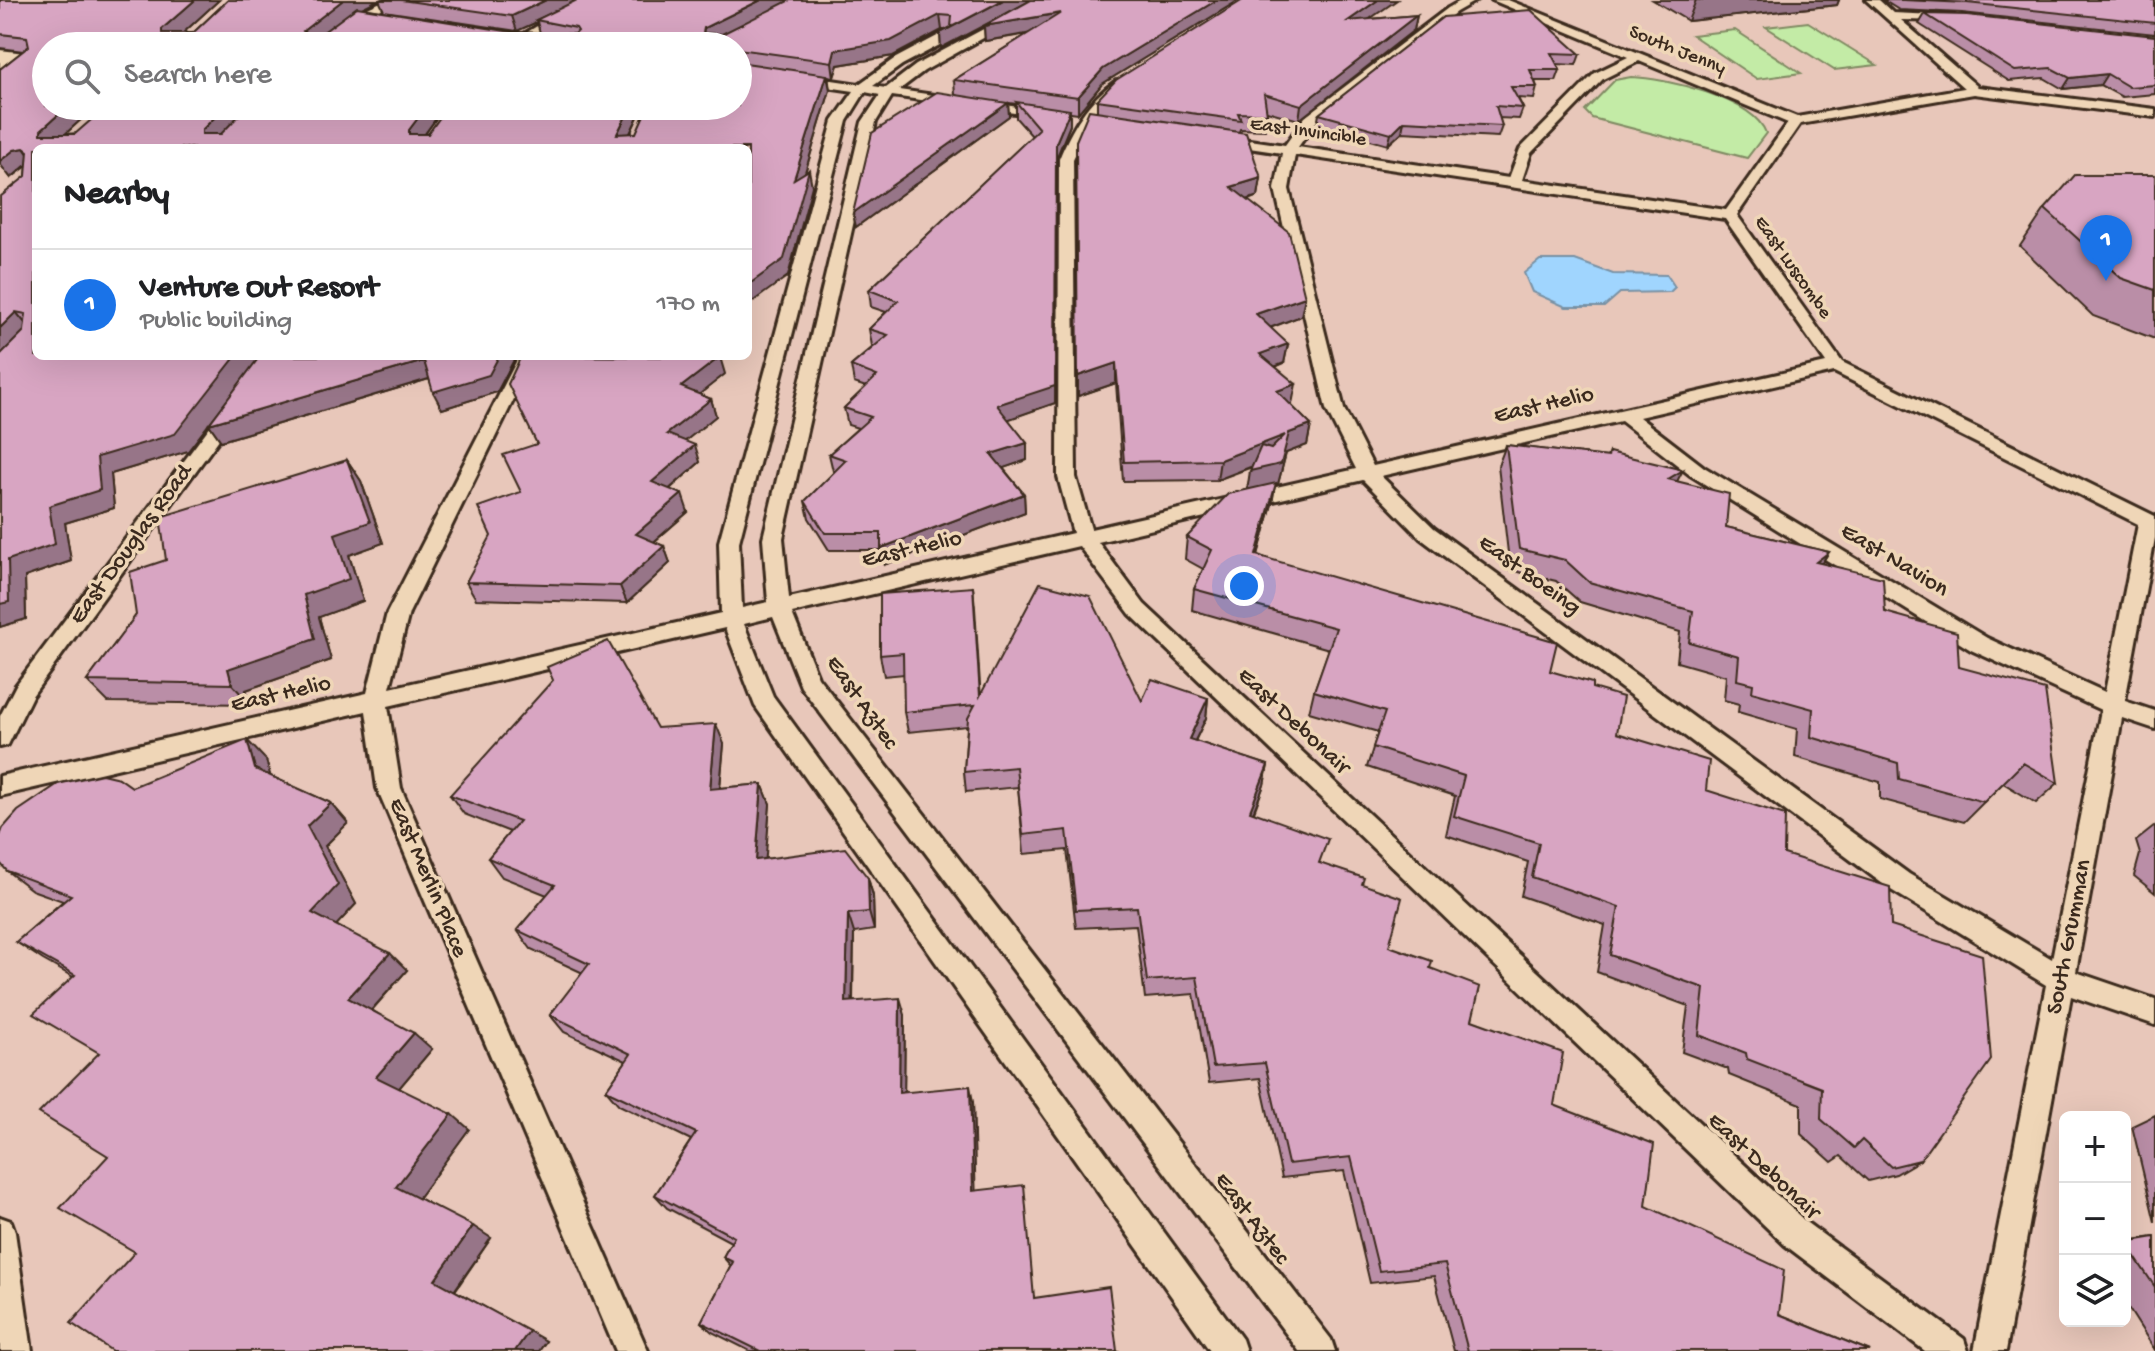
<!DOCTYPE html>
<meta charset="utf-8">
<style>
:root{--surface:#fff;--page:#f6f6f6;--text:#202124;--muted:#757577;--line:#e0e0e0;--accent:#1a73e8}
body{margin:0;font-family:"Gochi Hand",sans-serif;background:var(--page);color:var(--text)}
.controls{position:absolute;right:24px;bottom:24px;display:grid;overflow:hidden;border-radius:12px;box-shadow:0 8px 32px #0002}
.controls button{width:72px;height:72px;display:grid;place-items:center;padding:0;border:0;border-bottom:2px solid var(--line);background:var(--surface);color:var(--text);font:40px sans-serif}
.you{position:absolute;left:1244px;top:586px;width:28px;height:28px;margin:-20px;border:6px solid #fff;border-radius:50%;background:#1a73e8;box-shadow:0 0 0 12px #1a73e833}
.badge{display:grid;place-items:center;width:52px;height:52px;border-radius:50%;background:var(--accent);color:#fff;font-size:26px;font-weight:700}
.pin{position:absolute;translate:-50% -66px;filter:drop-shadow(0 2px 4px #0008)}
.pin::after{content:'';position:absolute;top:42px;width:28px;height:24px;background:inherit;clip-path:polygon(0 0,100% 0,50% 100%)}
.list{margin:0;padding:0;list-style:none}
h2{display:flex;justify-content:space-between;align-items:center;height:104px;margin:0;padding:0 32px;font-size:34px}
h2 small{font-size:26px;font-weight:400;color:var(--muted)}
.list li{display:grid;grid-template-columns:52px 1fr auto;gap:24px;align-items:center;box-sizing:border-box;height:112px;padding:0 32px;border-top:2px solid var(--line)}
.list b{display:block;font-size:30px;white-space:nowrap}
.list p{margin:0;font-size:26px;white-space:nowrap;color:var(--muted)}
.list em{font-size:26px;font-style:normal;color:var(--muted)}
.icon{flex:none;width:44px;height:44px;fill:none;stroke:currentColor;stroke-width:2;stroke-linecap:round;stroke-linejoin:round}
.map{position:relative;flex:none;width:2155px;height:1351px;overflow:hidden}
.search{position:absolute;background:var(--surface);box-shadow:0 8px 32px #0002;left:32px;top:32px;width:720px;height:88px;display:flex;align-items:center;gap:20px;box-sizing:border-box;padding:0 28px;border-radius:44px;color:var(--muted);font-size:30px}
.panel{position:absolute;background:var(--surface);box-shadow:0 8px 32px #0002;left:32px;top:144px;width:720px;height:216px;border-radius:12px}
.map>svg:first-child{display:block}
.green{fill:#c3eba6;stroke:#7f8a62;stroke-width:2}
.water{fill:#a0d5fe;stroke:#7891a4;stroke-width:2}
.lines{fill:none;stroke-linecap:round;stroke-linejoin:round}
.lane-casing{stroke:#3b2a1e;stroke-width:6}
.street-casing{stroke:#3b2a1e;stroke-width:6}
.lane{fill:#efd6b7;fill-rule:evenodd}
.street{fill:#efd6b7;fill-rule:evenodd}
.wall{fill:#ba8ea7;stroke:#3b2a1e;stroke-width:2;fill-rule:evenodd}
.shaded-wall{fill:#977488;stroke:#3b2a1e;stroke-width:2}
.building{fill:#d8a5c2;stroke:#3b2a1e;stroke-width:2}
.labels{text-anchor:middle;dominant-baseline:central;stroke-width:7;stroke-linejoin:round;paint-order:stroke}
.far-street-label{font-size:20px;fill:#3b2a1e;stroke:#efd6b7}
.street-label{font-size:24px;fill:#3b2a1e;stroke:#efd6b7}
</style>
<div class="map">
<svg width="2155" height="1351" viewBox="0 0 2155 1351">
<rect width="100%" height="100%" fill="#e8c7ba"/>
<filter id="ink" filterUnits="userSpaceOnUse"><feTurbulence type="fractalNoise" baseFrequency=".0125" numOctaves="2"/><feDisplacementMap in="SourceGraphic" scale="16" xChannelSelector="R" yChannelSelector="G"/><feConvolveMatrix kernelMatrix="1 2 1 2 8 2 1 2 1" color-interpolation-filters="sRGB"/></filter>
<g filter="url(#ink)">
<g class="green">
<path d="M1808,22L1877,65L1834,70L1766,27Z"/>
<path d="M1735,30L1801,73L1757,79L1692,35Z"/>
<path d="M1631,77C1665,78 1753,98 1766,133L1747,158L1592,118L1585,111L1615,80Z"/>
</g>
<path class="water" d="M1540,260H1575L1613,274L1667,275L1675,287L1670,292L1620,293L1604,307H1566L1532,292L1524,273Z"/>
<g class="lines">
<g class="lane-casing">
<g id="lane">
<path d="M385,0H400L365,17L327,46H313L357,13Z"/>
<path d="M589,0H605L570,15L519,46H504L562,11Z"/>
<path d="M1038,0H1052L924,71L899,90L1046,111L1051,112V118L892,96L876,122L783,538L789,598L1073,533L1058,477L1059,159C1072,128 1087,101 1116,81L1126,84L1093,117L1073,159L1076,477L1091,529L1356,469L1326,409L1275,189L1282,153L1222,144L1215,140L1222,136L1285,145L1305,117L1448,8L1462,0H1477L1456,12L1315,123L1298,147L1509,178L1520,149L1595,73L1628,57L1492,0H1508L1797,117L1964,88L1866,0H1879L1893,13L1955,16L1957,18L1951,21L1901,20L1978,87L2155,109V117L1974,94L1800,124L1737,215L1842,362L2155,516V538L2125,701L2155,711V729L2122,718L2076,972L2155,999V1025L2071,996L2006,1351H1974L2046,985L1891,890L1420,538L1363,480L1098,542L1144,604L1807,1223L1964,1339L1968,1351H1925L1785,1245L1130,614L1079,546L792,613L818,677L1331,1339L1335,1351H1299L801,687L773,617L744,624L773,696L1242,1339L1246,1351H1210L755,706L725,628L388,706L401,788L648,1351H616L377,788L366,711L0,796V776L367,693L387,613L519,356H535L409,613L390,688L721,613L719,542L833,121L854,91L738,74V66L859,84L894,59L943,33H951V39L902,65L873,86L886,88L916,65ZM1639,61L1788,123L1726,210L1522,180L1531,153L1603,79ZM865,92L880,95L862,122L763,538L768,602L742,608L739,542L847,121ZM1295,155L1725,219L1826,363L1373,466L1344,409L1289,189ZM1834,372L2138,524L2105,692L1987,638L1704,467L1639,417ZM1621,421L1690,475L1971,650L2101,710L2052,959L1909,874L1434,528L1381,476Z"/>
<path d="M232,403L238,405L241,409L238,413L32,696L8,745L0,747V716L16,685L226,405Z"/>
<path d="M0,1217L11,1221L15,1232L32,1351H0Z"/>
</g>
</g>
<g class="street-casing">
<path id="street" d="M0,50L34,54L37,59L9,82L0,85Z"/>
</g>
<use href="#lane" class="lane"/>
<use href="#street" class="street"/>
</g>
<g class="wall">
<path d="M0,0H219L183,33H193L228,0H378L361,8L512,32L540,33L537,22L517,31L384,11L379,0H1239L1102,84L1078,113L1070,112V125L1056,159L1055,403L1008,419L1027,443V460L1003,468L1024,494L1025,512L884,565L881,550H829L809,518L805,501L835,472L833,471L829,454L858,428L848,425L844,408L866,387L854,383L851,366L874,346H872L869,329L886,312L871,307L869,290L1032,136L1016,118V104L1008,103L1009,116L856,227L853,213L955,95L954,80L1028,34L985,41L984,26L1007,13L941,48L940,33L944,30H942L893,56L838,65L834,77L828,76L830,90L805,173L812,186L788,276L748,148L36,356H516L497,392L442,409L429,379L221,441L209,424L225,403L188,451L111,474L114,508L65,523L71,561L25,577L26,619L0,627V243L26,176L27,166L11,178L0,164V69L23,51L0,48ZM46,46H738V106L636,133L630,134L643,106L425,134L445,106L65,134L96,106H46Z"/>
<path d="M1653,0H1839L1837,5L1688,21Z"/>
<path d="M1883,0H2155V34L1962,13L1899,10Z"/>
<path d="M1925,14L2155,36V94L2122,97L2100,85L2063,89L2044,78L2009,81L1919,24Z"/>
<path d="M1417,15L1414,30L1299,120L1267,111L1265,130L1240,129L1239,132L1261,178L1258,196L1248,200L1301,316L1270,328L1288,344L1284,363L1275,367L1292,404L1291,405L1311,425L1307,445L1286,453L1278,484H1275L1272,504L1258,555L1592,688L1617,733L1706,790L1784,854L1891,926L1920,1160L1896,1174L1868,1181L1841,1156L1832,1162L1801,1134V1104L1729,1075L1728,1069L1682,1052L1688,1006L1597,972L1605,925L1521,896L1528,862L1446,835L1455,796L1367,767L1378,732L1309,712L1314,691L1329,649L1192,610L1194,589L1203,569L1185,559L1187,537L1247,489L1252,467L1217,480L1123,481L1116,383L1078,396L1076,141L1097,111V100L1369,19Z"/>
<path d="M1443,17L1580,54L1576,65L1557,64L1560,70L1556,81H1535L1537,87L1534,99L1518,98L1523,108L1519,119L1499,118L1502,126L1498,137L1402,132L1388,145L1317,125L1319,114Z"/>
<path d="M2155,175V339L2093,316L2020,246L2045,209Z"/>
<path d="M725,374L699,394L711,399L716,416L685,441L700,462L670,489L688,512L654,542L664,546L670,563L627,603L476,599L466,582L521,492L536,444Z"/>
<path d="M1506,445L1607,457L1609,452L1677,482L1726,527L1829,552L1822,563L1959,667L2058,783L2036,803L2003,783L1964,822L1880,799V782L1795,757L1797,729L1738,712L1739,704L1724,700L1726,676L1677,662L1680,632L1580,602L1556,581L1510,570L1498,466Z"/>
<path d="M347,460L361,481L383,543L349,555L363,601L319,617L331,660L246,690L250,704L108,702L87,681L136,615L166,560Z"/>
<path d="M973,587L980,694L1142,701L1208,698L1206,718L1195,741L1268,765L1264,785L1254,812L1320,863L1362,884L1389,946L1430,968L1472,1020L1554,1105L1646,1206L1779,1314L1870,1351H1454L1434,1276L1370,1283L1344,1171L1282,1178L1260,1078L1209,1083L1194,994L1145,998L1136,925L1076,928L1067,850L1024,854L1018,787L966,792L964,772L967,726L908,732L904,712V674L884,676L880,655Z"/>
<path d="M657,728L724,744L720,788L762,784L770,804L765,858L868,878L873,896L874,930L854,933L853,1001L905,1015L904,1092L973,1102L975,1191L1034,1298L1117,1351H750L712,1332L701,1322L731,1266L723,1257L731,1242L667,1208L655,1195L691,1140L619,1105L606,1090L626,1061L564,1032L550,1015L583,973L531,949L517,930L547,895L502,877L488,858L510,832L464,814L450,795Z"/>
<path d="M266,760L270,776L331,803L348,823L325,846L356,904L336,925L407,970L372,1010L432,1049L399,1088L469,1129L418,1198L491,1238L455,1291L546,1341L539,1351H112L135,1252L108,1156L99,1054L73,977L43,960L16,942L63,901L32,890L7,871L132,787Z"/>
<path d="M2155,826V893L2134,876L2140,854L2136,841Z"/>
<path d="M2155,1115V1222L2132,1126Z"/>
<path d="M2155,1237V1350L2125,1303V1241Z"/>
</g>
<g class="shaded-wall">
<path d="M195,0H219L171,44L162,33V29Z"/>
<path d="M343,0H378L355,11L310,46L303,31Z"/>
<path d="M546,0H582L536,20L537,22L517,31L512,16Z"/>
<path d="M761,0H793L707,46L703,33L704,28Z"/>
<path d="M1003,0H1032L941,48L940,33Z"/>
<path d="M1217,0H1239L1102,84L1078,113V97L1103,69Z"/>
<path d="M1378,0H1397L1345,36L1348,21Z"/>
<path d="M1696,0H1839L1837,5L1688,21Z"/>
<path d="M1061,13V28L985,41L984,26Z"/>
<path d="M940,15L942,30L893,56L838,65L834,77L832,62L835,50Z"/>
<path d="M1417,15L1414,30L1299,120L1301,105Z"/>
<path d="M2107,74L2100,85L2063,89L2070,78Z"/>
<path d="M827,75L830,90L798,195L794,179Z"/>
<path d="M1008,103L1009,116L856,227L853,213Z"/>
<path d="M68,106H96L52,146L41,134V130Z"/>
<path d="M226,106H250L211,148L202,134V130Z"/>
<path d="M427,106H445L416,146L409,134V130Z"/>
<path d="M631,106H643L623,148L617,134Z"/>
<path d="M1070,110V125L1056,159L1055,403L998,423L997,405L1056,143Z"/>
<path d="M1404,121L1402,132L1388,145L1391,134Z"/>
<path d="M24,148L35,164L25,166L11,178L0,164V161L14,150Z"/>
<path d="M809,170L812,186L788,276L748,305V285Z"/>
<path d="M1261,178L1258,196L1229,206L1231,187Z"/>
<path d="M1305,297L1301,316L1253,334L1256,314Z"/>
<path d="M16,312L30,329L0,359V328Z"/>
<path d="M1288,344L1284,363L1257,374L1260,354Z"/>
<path d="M236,356H261L188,451L111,474L114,508L65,523L71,561L25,577L26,619L0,627V604L8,560L49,506L97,457Z"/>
<path d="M499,356H516L497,392L442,409L433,392Z"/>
<path d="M720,357L725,374L686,405L681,387Z"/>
<path d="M424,361L432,378L221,441L209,424Z"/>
<path d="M1116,363V383L1078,396V376Z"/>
<path d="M1296,384L1292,404L1274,411L1277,391Z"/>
<path d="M711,399L716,416L673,451L667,434Z"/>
<path d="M1311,425L1307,445L1286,453L1278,484H1275L1272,504L1252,576L1247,491L1250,471L1289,433Z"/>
<path d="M1285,435L1281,455L1217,480L1220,460Z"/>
<path d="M1027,443V460L992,472L991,454Z"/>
<path d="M695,445L700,462L658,499L652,482Z"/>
<path d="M347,460L361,481L383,543L349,555L363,601L319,617L331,660L246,690L250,704L232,684L228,669L304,595L335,534Z"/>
<path d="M1683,470L1672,491L1668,479Z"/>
<path d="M682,494L688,512L642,552L636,534Z"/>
<path d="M1024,494L1025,512L884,565L881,548Z"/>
<path d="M664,546L670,563L627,603L620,586Z"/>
<path d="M1829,552L1815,573L1816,562Z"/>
<path d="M973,587L975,608L982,716L980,696Z"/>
<path d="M1208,698L1206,718L1186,759L1189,739Z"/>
<path d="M716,724L724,744L718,808L710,789Z"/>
<path d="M247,740L266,760L274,789L255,769Z"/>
<path d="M1268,765L1264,785L1246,830L1250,811Z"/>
<path d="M762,784L770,804L764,879L756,860Z"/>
<path d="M331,803L348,823L325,846L356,904L331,931L312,913L307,826Z"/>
<path d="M868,878L873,896L874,930L869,912Z"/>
<path d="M848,914L854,933L852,1019L846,1002Z"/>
<path d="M390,953L407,970L367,1015L348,998Z"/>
<path d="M900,998L905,1015L904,1108L899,1093Z"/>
<path d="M414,1033L432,1049L395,1093L376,1077Z"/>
<path d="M970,1086L973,1102L976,1205L973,1191Z"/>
<path d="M452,1114L469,1129L416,1201L396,1187Z"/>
<path d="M473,1226L491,1238L454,1291L435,1280Z"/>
<path d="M529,1331L546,1341L539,1351H515Z"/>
</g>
<g class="building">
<path d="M0,0H195L162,29V33H193L228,0H343L303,31L306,34L322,33L357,7L512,32L575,34L578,31L576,28L536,20L577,0H761L704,28L703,33L722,34L790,0H1003L940,33L951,27L952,16L940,15L891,41L835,50L832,62L738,49V46H46V106H68L41,130V134H75L107,106H226L202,130V134H221L248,106H427L409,130V134H428L448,106H631L617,134L636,133L648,106H738V62L827,75L794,179L809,170L784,259L748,285V148H36V356H236L175,434L97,457L100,490L49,506L55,544L8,560L9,602L0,604V355L24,331L26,314L16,312L0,328V197L26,176L28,151L24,148L14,150L0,161V69L29,46L27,37L0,34Z"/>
<path d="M401,0H546L512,16Z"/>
<path d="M1031,0H1217L1103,69L1078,97L954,80L1061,13L984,26Z"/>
<path d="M1243,0H1378L1348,21L1417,15L1301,105L1264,94L1267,114L1238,113L1241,120L1097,100L1116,80Z"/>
<path d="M1903,0H2155V23L1967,3Z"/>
<path d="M1531,10L1580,54L1551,53L1560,70H1530L1537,87H1511L1523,108L1496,106L1502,126L1404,121L1391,134L1319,114L1443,17Z"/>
<path d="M1925,14L1967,15L2155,36V85L2129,87L2107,74L2070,78L2051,68L2015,71Z"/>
<path d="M937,92L1008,103L853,213L872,133Z"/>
<path d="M1016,102L1070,110L1056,143L1055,386L997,405L1027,443L991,454L1024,494L881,548V533H825L805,501L846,460L829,454L871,417L844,408L877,376L851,366L888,335L869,329L898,301L869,290L1039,129Z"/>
<path d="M1089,110L1246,133L1261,178L1231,187L1289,232L1305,297L1256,314L1288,344L1260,354L1296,384L1277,391L1311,425L1289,433L1281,464L1250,471L1261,446L1271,449L1285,435L1220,460L1124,462L1116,363L1078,376L1076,141Z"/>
<path d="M2075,175H2155V290L2121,278L2045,209Z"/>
<path d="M260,356H499L489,375L433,392L424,361L209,424Z"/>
<path d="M521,356L720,357L681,387L711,399L667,434L695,445L652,482L682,494L636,534L664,546L620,586L466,582L491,536L478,507L521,492L503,455L537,444L508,384Z"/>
<path d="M1506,445L1608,457L1609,452L1683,470L1668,479L1729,494L1726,527L1829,552L1816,562L1883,578L1885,612L1957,632L1959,667L2045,690L2058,783L2023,763L1984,802L1899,779L1898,763L1811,737L1813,709L1752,692L1753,684L1737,680L1739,656L1689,642L1693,611L1589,582L1565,560L1519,549Z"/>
<path d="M347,460L370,522L335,534L349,579L304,595L315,639L228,669L232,684L87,681L136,615L130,572L166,560L160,517Z"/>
<path d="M1276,483L1256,555L1557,642L1550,671L1592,683V688L1623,697L1617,733L1709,761L1706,790L1785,815L1784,854L1890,887L1891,926L1982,955L1991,1060L1920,1160L1891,1167L1862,1140L1854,1148L1821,1119L1822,1088L1747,1059L1746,1053L1699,1035L1704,988L1610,955L1619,907L1532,877L1539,843L1454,816L1464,776L1373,747L1385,712L1314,691L1336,628L1194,589L1212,550L1187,537L1228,494Z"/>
<path d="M1040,583L1090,596L1142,701L1152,679L1208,698L1189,739L1268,765L1250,811L1328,839L1319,863L1364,878L1362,884L1402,898L1389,946L1432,961L1430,968L1480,987L1472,1020L1563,1053L1554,1105L1654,1144L1646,1206L1784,1270L1779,1314L1870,1351H1468L1445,1264L1379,1271L1351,1157L1288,1164L1265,1063L1213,1067L1197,977L1147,981L1137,907L1076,910L1067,830L1023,835L1016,767L964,772L968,718L975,705L904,712L903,653L880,655V594L973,587L980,696Z"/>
<path d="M608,641L657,728L716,724L710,789L762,784L756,860L845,848L868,878L869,912L848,914L846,1002L900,998L899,1093L970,1086L973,1191L1024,1185L1034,1298L1109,1287L1117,1351H760L701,1322L733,1262L723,1257L734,1237L655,1195L696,1133L606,1090L631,1054L550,1015L589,964L517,930L555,885L488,858L519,821L450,795L553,680L547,667Z"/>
<path d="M247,740L255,769L331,803L307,826L338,885L312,913L390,953L348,998L414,1033L376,1077L452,1114L396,1187L473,1226L435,1280L529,1331L515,1351H112L71,1323L135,1252L60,1208L108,1156L39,1113L99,1053L33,1014L75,975L16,942L71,895L7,871L0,863V836L3,828L18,811L58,784L102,774L119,778L132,787Z"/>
<path d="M2155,1237V1287L2125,1242Z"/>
</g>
</g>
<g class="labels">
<g class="far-street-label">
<text transform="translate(1677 51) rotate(22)">South Jenny</text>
<text transform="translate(1308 133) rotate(8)">East Invincible</text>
<text transform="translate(1792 268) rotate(55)">East Luscombe</text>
</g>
<g class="street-label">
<text transform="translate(1544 406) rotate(-13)">East Helio</text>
<text transform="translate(132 545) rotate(-54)">East Douglas Road</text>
<text transform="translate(912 550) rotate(-13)">East Helio</text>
<text transform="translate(1894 561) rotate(31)">East Navion</text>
<text transform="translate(1529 576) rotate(36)">East Boeing</text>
<text transform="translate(281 695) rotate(-13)">East Helio</text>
<text transform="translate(861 703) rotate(55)">East Aztec</text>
<text transform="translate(1293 722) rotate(43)">East Debonair</text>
<text transform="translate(427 878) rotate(67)">East Merlin Place</text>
<text transform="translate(2070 937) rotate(-79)">South Grumman</text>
<text transform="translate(1763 1167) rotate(43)">East Debonair</text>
<text transform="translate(1251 1219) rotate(53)">East Aztec</text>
</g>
</g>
</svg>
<div class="controls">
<button>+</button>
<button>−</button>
<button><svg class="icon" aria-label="layers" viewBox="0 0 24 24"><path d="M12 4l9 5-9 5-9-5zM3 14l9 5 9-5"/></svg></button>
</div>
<div class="you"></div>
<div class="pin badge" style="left:2106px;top:281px">1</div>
<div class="search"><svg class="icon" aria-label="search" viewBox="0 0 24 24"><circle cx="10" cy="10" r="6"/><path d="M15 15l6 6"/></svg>Search here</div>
<section class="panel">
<h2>Nearby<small></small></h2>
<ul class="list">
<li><span class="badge">1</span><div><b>Venture Out Resort</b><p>Public building</p></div><em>170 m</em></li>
</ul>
</section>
</div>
